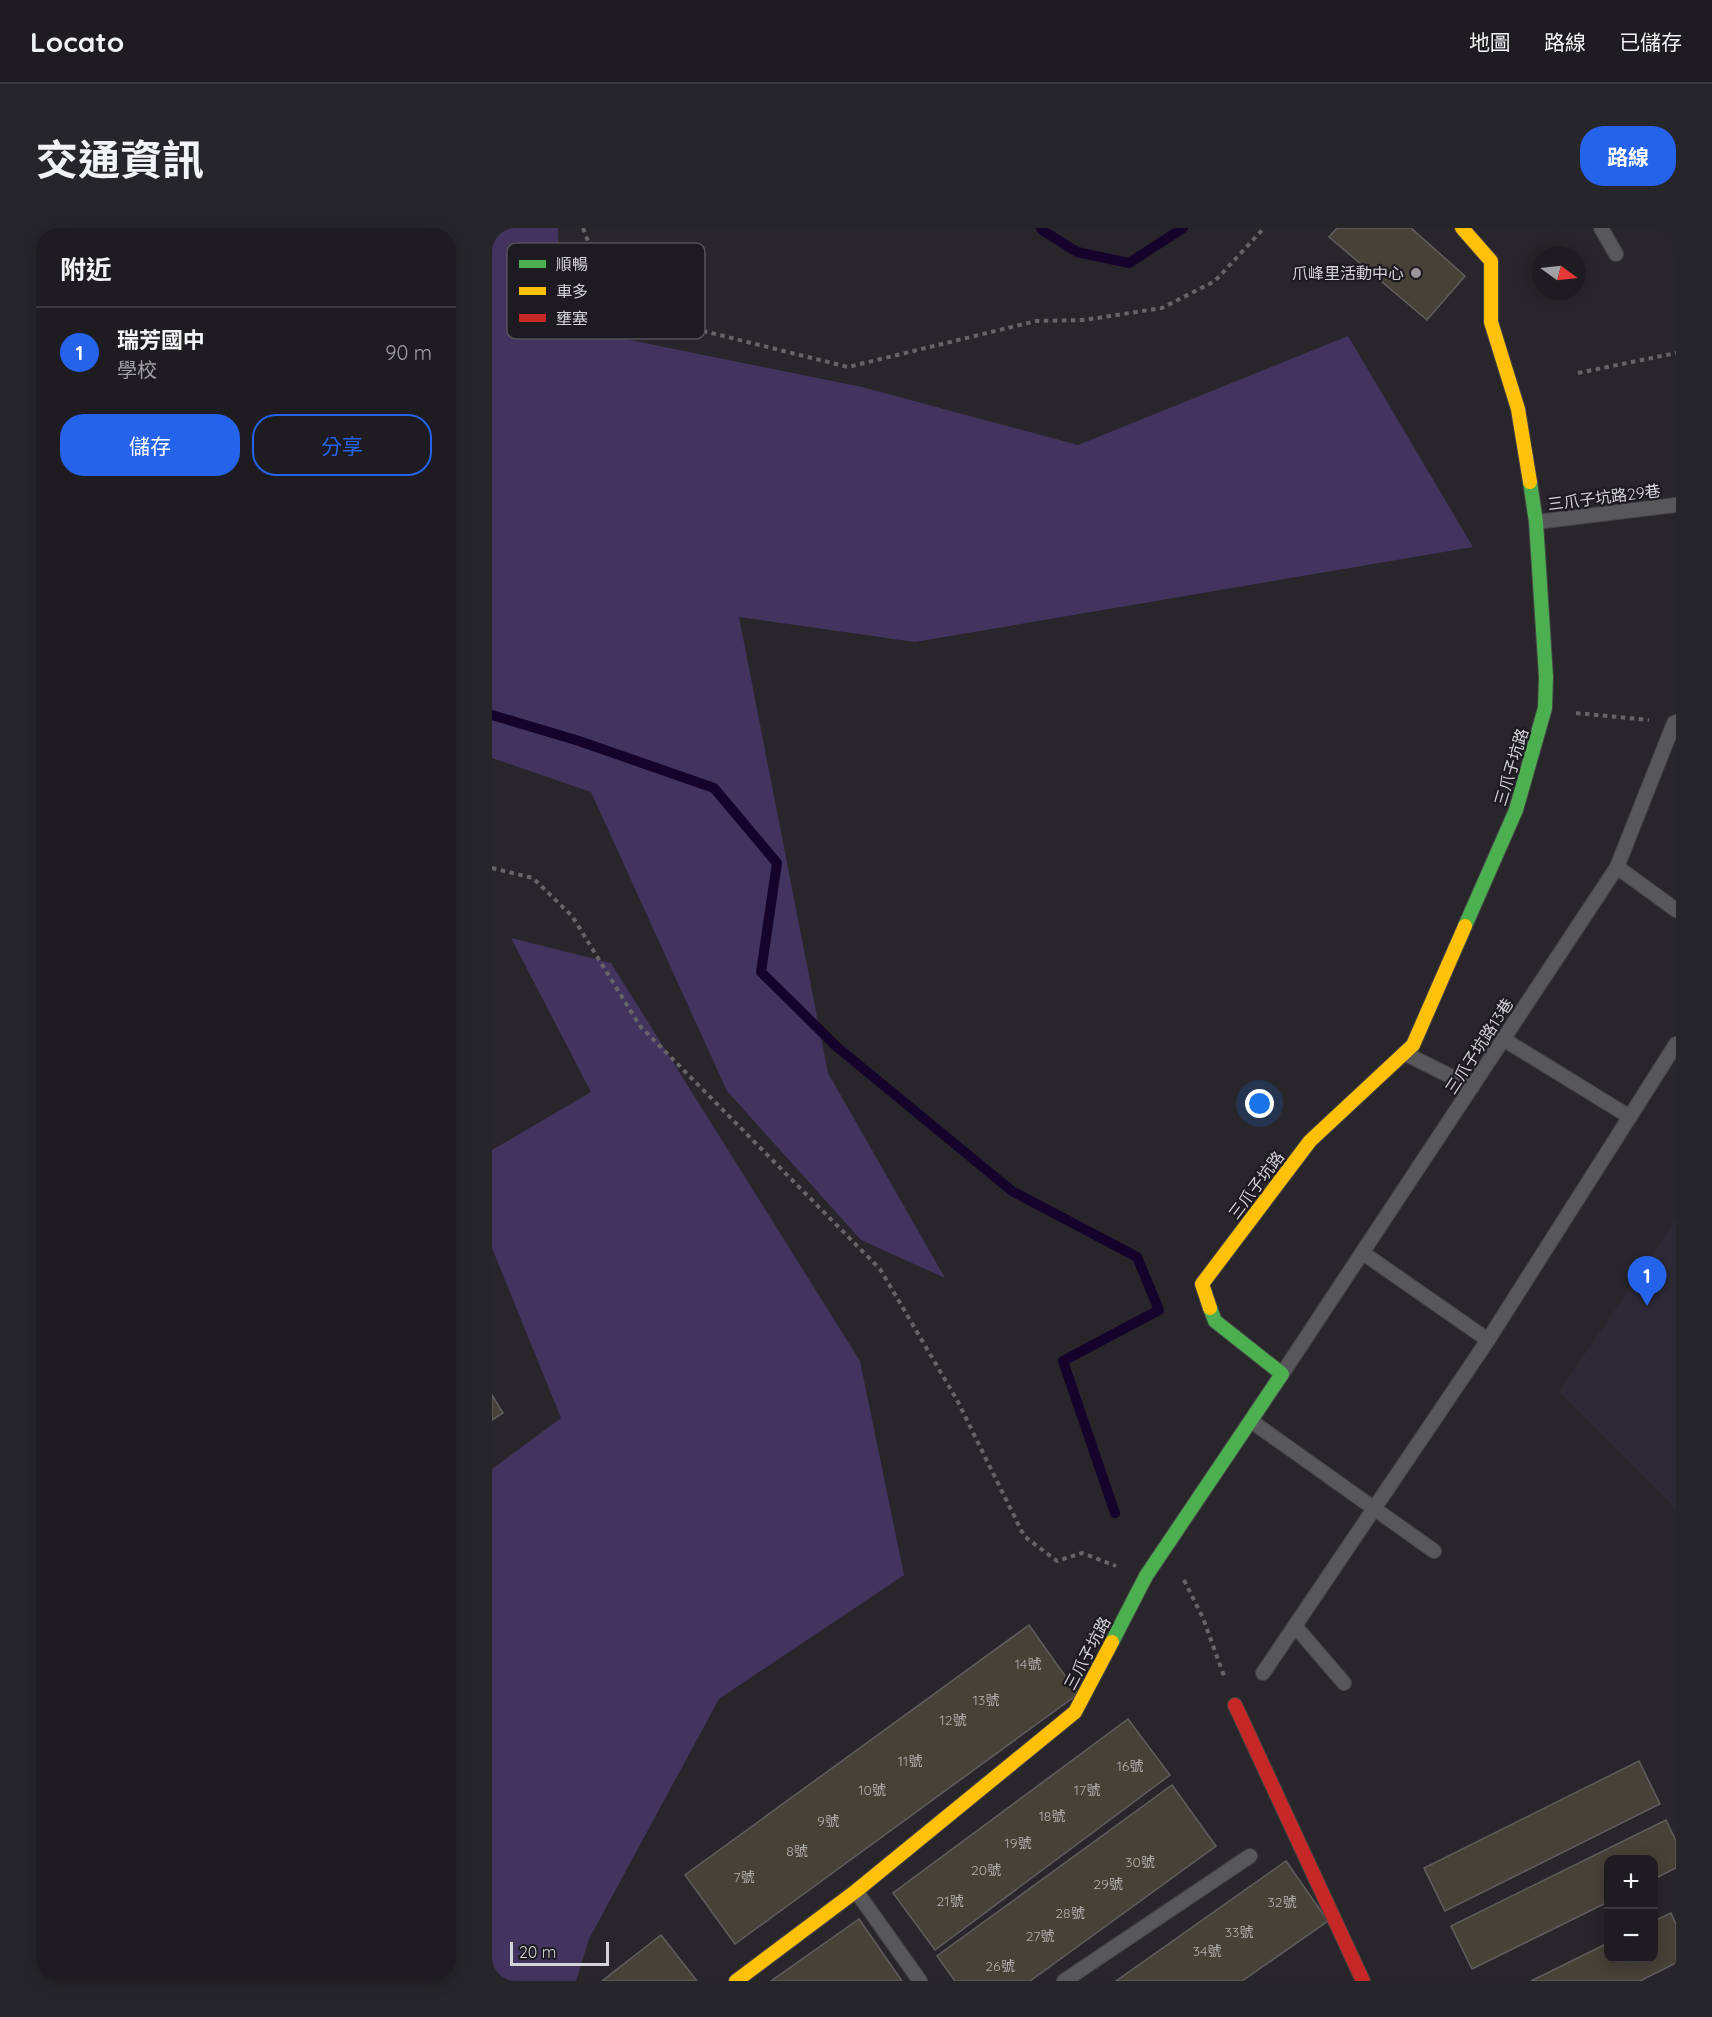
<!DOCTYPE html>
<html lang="zh-TW">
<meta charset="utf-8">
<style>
:root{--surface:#1e1c20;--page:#262529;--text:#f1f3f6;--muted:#a1a1a5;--line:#3c3a3e;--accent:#2563eb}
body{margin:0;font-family:Quicksand,"Noto Sans TC",sans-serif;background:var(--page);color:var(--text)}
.controls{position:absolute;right:18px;bottom:18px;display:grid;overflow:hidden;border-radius:12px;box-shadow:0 3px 15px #0003}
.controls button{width:54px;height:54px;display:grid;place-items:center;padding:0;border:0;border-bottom:2px solid var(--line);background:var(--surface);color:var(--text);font:30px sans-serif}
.compass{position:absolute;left:1040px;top:18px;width:54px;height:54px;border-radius:50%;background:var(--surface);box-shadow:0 3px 15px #0003;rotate:105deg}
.scale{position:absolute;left:18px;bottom:15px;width:99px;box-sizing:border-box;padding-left:6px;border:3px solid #d4d3d7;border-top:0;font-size:16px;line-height:21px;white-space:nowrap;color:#d4d3d7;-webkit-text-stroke:4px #1d1b21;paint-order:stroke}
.you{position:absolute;left:768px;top:876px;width:21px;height:21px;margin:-15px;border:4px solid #fff;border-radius:50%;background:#1a73e8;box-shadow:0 0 0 9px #1a73e833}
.badge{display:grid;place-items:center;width:39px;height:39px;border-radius:50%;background:var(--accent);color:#fff;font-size:20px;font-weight:700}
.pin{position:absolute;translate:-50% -50px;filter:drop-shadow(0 2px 3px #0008)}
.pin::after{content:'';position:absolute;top:32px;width:21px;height:18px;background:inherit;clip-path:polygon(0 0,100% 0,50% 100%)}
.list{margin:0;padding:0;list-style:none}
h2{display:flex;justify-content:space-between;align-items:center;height:78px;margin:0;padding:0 24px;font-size:26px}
h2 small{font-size:20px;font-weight:400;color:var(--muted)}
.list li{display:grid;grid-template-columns:39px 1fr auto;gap:18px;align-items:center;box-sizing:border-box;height:90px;padding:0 24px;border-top:2px solid var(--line)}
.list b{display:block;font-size:22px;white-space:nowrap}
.list p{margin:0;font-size:20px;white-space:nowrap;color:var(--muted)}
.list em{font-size:20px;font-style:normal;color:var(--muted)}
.actions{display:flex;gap:12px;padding:18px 24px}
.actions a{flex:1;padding:14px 0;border:2px solid var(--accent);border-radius:24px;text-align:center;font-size:21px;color:var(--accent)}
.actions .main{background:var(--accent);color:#fff}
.map{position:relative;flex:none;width:1184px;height:1753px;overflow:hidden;border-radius:24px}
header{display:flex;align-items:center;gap:36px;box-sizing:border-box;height:84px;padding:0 30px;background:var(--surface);border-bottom:2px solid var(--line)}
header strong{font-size:28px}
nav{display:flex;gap:33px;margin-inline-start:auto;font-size:21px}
.intro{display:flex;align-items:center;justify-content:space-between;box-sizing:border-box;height:144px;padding:0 36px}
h1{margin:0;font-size:42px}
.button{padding:15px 27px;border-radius:24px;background:var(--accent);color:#fff;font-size:21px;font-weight:700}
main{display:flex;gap:36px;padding:0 36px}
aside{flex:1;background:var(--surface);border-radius:24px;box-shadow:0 3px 15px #0003}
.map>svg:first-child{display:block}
.built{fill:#2e2a35}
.green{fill:#43345f}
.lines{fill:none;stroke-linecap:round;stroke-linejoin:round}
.stream{stroke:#15032c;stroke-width:10}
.building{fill:#464238;stroke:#605f5f;stroke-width:1.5}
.lane-casing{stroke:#444345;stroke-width:16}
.fast-casing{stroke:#444345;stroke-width:16}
.slow-casing{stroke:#444345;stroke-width:16}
.jam-casing{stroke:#444345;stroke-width:16}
.path{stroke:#656466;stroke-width:4;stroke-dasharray:4.5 4.5;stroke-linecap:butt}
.lane{stroke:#58575a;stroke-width:14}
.fast{stroke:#4caf50;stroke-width:14}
.slow{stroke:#ffc107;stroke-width:14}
.jam{stroke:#c62828;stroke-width:14}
.poi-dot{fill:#98969a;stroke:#1d1b21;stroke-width:2}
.labels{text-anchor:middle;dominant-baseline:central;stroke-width:4.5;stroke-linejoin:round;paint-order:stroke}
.number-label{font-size:14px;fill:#b0afaf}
.poi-label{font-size:16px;fill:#d4d3d7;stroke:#1d1b21;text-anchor:end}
.street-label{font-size:16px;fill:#d4d3d7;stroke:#1d1b21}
.key{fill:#1d1b21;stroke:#545258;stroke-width:1.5}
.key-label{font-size:16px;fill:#d4d3d7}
</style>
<header>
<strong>Locato</strong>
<nav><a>地圖</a><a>路線</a><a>已儲存</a></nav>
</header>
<div class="intro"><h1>交通資訊</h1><a class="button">路線</a></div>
<main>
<aside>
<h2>附近<small></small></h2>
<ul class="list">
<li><span class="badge">1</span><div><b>瑞芳國中</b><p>學校</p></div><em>90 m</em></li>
</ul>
<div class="actions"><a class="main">儲存</a><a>分享</a></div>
</aside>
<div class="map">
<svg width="1184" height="1753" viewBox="0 0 1184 1753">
<rect width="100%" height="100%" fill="#28262a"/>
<path class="built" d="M1184,992V1281L1067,1164Z"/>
<g class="green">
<path d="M0,0H66L69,98L370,159L586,217L856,108L981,319L423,414L247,389L336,845L453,1050L369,1012L235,863L99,564L0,530Z"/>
<path d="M19,710L119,735L368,1133L412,1347L227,1471L97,1711L84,1753H0V1241L69,1190L0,1020V922L99,864Z"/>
</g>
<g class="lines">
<g class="stream">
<path d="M549,0L550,2L585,24L637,35L691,0"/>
<path d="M0,487L87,513L222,560L285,635L269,744L345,819L520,963L645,1029L667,1082L571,1133L623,1285"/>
</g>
</g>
<g class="building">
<path d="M845,0H919L973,48L935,92L837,9Z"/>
<path d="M0,1167L11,1185L0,1192Z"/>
<path d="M537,1397L586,1466L243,1716L193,1647Z"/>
<path d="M636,1491L678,1547L443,1722L401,1665Z"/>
<path d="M1147,1533L1168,1576L953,1683L932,1640Z"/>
<path d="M680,1557L724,1618L538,1753H463L445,1728Z"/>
<path d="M1174,1592L1184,1613V1640L1162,1651V1632H1116V1674L980,1741L959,1698Z"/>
<path d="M794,1633L836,1693L750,1753H624Z"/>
<path d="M1179,1685L1184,1696V1735L1148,1753H1039L1116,1715V1730H1162V1693Z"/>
<path d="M367,1691L410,1753H279Z"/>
<path d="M169,1707L205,1753H110Z"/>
</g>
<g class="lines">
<g class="lane-casing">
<g id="lane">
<path d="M1109,0L1124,26"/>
<path d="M1044,294L1184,277"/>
<path d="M1125,639L1184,682"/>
<path d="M1011,811L1138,889"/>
<path d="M912,825L980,859"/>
<path d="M871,1025L996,1112"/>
<path d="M790,1146L1125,639L1182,495L1184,494"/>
<path d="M759,1193L942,1323"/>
<path d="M803,1398L852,1455"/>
<path d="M771,1445L996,1112L1184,816"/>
<path d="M364,1663L428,1753"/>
<path d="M572,1753L758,1628"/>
</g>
</g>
<g class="fast-casing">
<g id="fast">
<path d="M973,698L1024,582L1053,480L1054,449L1044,294L1038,254"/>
<path d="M620,1414L654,1348L790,1146L723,1093L718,1080"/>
</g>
</g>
<g class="slow-casing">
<g id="slow">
<path d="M970,0L999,33V94L1026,181L1038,254"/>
<path d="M718,1080L710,1056L818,913L921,817L973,698"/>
<path d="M244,1753L364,1663L583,1484L620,1414"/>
</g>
</g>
<g class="jam-casing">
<path id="jam" d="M743,1477L871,1753"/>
</g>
<g class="path">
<path d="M91,0L111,53L155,89L356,139L544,93L592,92L670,80L723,53L772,0"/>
<path d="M1086,145L1184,125"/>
<path d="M1084,485L1157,492"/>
<path d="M0,640L41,650L80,688L148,798L388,1041L465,1172L532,1308L565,1333L590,1325L624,1338"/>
<path d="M692,1352L711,1390L732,1448"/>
</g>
<use href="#lane" class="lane"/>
<use href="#fast" class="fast"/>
<use href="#slow" class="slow"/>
<use href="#jam" class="jam"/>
</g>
<circle class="poi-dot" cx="924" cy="45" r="6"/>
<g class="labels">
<g class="number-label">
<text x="536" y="1436">14號</text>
<text x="494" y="1472">13號</text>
<text x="461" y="1492">12號</text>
<text x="418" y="1533">11號</text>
<text x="638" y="1538">16號</text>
<text x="380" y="1562">10號</text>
<text x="595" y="1562">17號</text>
<text x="560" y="1588">18號</text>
<text x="336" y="1593">9號</text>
<text x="526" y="1615">19號</text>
<text x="305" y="1623">8號</text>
<text x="648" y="1634">30號</text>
<text x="494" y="1642">20號</text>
<text x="252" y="1649">7號</text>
<text x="616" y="1656">29號</text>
<text x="458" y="1673">21號</text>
<text x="790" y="1674">32號</text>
<text x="578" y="1685">28號</text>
<text x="747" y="1704">33號</text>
<text x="548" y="1708">27號</text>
<text x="715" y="1723">34號</text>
<text x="508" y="1738">26號</text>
</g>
<g class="poi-label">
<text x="912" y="45">爪峰里活動中心</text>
</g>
<g class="street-label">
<text transform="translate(1112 269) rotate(-7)">三爪子坑路29巷</text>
<text transform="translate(1019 539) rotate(-73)">三爪子坑路</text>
<text transform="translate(987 818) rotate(-57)">三爪子坑路13巷</text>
<text transform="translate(764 957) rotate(-53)">三爪子坑路</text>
<text transform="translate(595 1425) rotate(-62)">三爪子坑路</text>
</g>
</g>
<rect x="15" y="15" width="198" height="96" rx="9" class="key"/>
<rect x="27" y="32" width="27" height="8" fill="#4caf50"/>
<rect x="27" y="59" width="27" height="8" fill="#ffc107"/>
<rect x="27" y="86" width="27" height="8" fill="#c62828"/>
<g class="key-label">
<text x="64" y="42">順暢</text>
<text x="64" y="69">車多</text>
<text x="64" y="96">壅塞</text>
</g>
</svg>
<div class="controls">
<button>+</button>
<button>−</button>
</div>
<svg class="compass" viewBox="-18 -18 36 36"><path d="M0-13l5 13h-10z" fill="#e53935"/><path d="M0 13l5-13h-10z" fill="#a1a1a5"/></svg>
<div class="scale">20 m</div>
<div class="you"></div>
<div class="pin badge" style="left:1155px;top:1078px">1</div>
</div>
</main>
